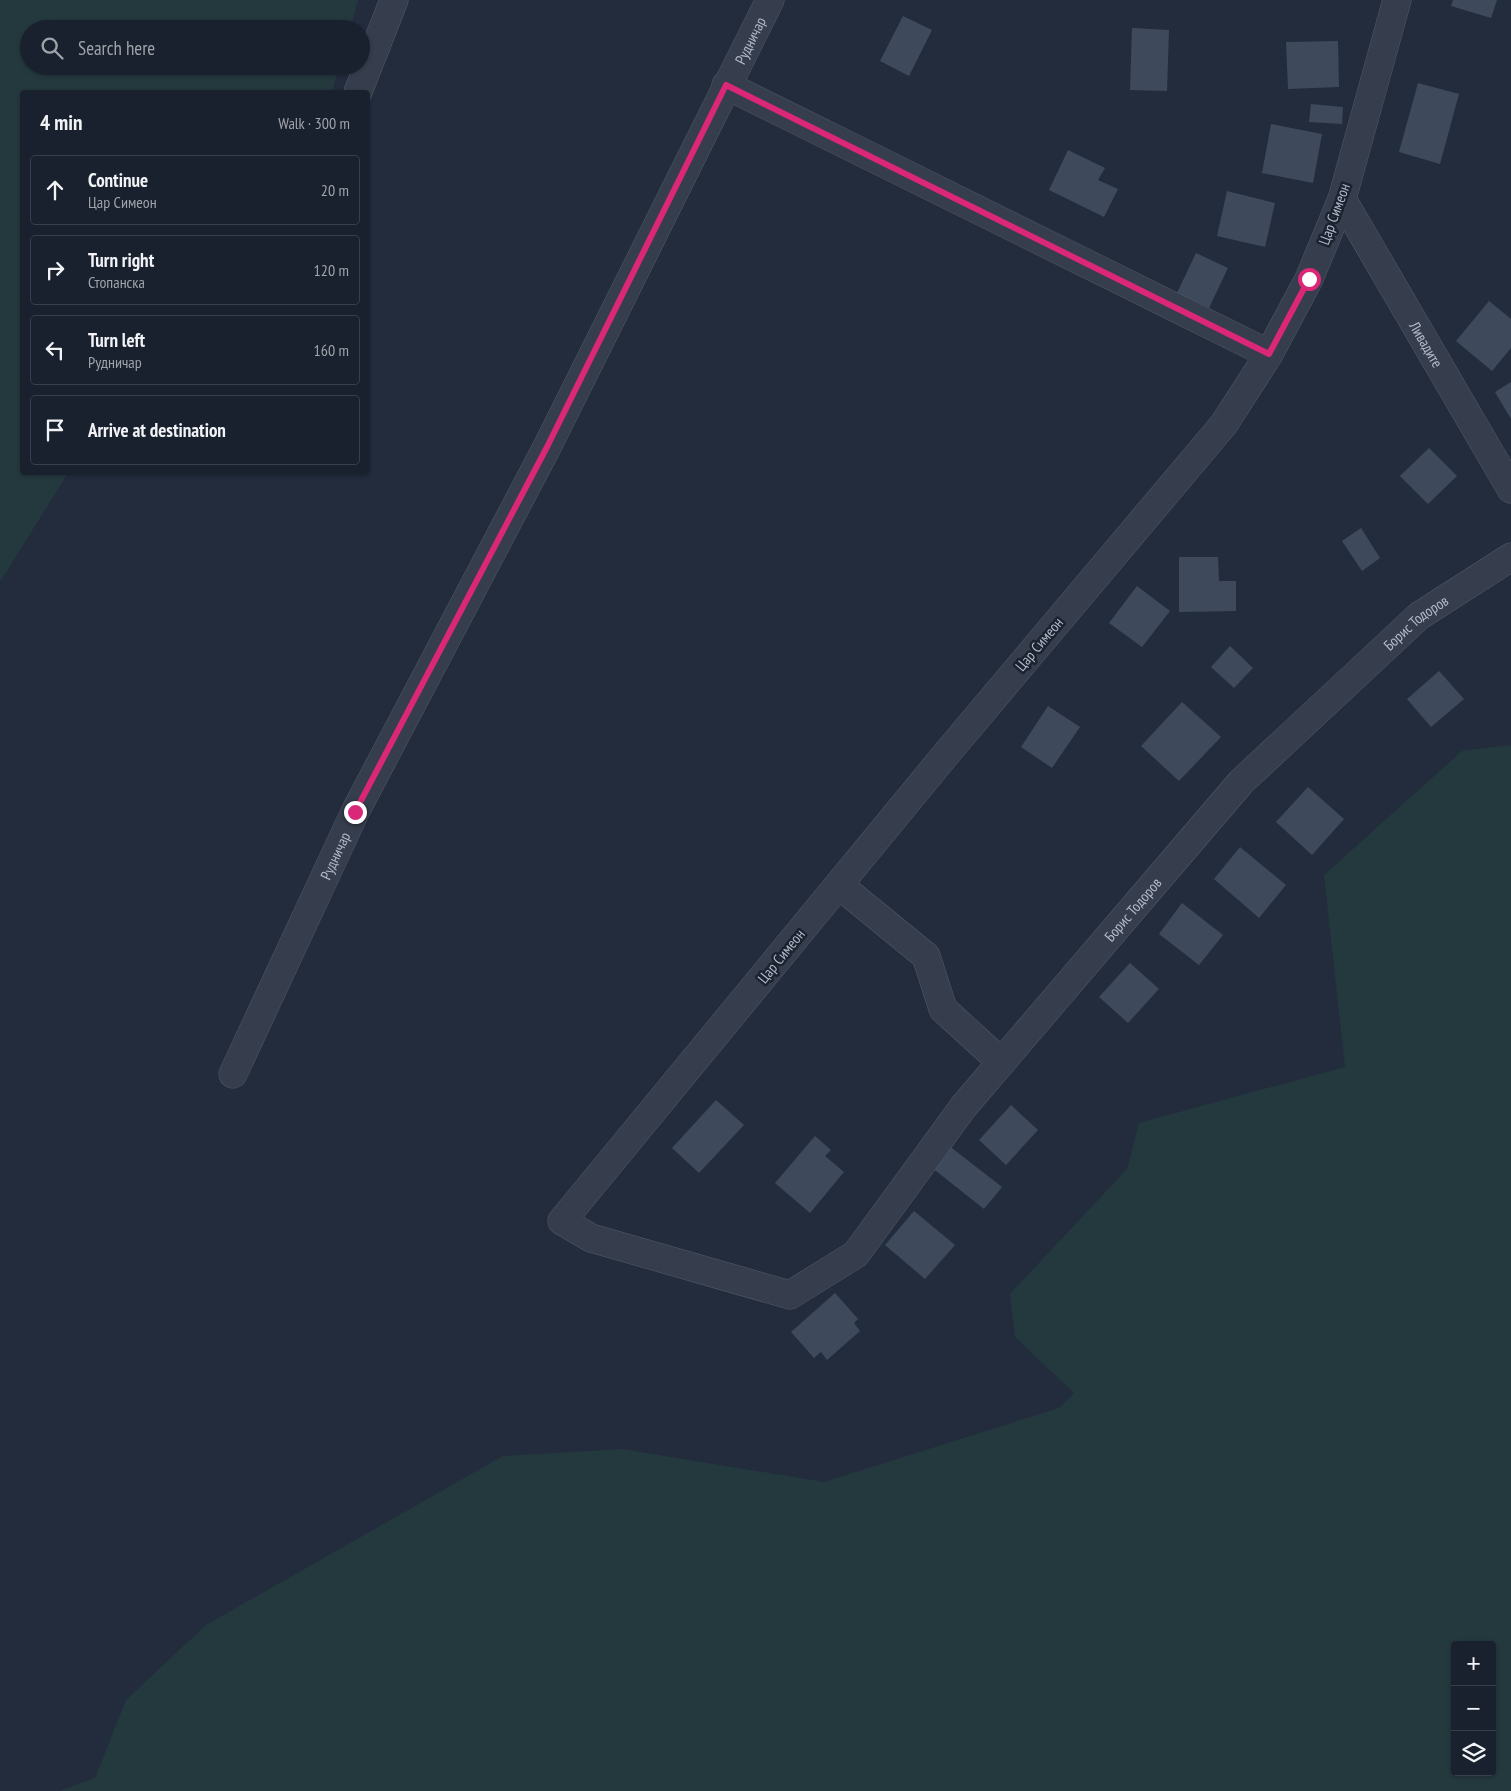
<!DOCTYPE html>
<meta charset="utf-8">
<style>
:root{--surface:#1a212e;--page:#272e3a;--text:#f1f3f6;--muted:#9fa3aa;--line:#383e4a}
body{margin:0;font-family:"PT Sans Narrow",sans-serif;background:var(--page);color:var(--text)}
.controls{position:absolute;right:15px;bottom:15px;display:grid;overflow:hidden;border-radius:5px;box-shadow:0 1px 4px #0004}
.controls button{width:45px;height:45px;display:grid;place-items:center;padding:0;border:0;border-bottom:1px solid var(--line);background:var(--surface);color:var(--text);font:25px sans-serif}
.stop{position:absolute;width:15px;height:15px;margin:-11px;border:4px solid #db2777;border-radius:50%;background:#fff}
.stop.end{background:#db2777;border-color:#fff;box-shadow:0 1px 5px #0008}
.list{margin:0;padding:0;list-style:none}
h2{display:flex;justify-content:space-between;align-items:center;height:65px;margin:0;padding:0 20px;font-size:21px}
h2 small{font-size:16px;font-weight:400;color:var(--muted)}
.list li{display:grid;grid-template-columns:32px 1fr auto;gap:15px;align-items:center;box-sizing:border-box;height:70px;margin:0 10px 10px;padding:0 10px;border:1px solid var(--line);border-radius:5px}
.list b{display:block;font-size:19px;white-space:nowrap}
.list p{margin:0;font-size:16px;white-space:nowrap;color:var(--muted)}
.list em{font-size:16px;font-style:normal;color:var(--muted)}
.icon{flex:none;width:28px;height:28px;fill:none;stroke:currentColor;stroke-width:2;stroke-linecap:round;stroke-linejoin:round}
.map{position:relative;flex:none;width:1511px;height:1791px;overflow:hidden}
.search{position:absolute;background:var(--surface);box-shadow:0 1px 4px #0004;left:20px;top:20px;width:350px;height:55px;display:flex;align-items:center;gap:12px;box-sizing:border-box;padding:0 18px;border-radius:28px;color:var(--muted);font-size:19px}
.panel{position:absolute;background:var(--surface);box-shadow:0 1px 4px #0004;left:20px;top:90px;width:350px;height:385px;border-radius:5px}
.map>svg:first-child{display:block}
.green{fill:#24393e;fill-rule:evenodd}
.building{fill:#3e4a5c}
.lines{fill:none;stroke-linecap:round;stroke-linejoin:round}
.minor-casing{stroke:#515967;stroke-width:29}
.minor{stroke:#363e4d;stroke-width:28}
.route{stroke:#db2777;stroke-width:6}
.labels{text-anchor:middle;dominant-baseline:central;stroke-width:5;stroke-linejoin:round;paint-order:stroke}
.street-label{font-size:15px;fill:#b2b9c8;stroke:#1b2331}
</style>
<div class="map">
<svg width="1511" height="1791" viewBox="0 0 1511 1791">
<rect width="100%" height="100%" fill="#222c3d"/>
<g class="green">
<path d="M0,0H358L350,29H29V66H339L332,92H22V472L68,473L0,582Z"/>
<path d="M1511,745V1791H60L95,1778L126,1700L206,1625L503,1456L622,1449L824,1482L1059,1408L1074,1393L1015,1337L1010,1294L1127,1169L1139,1123L1345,1067L1324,875L1462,751ZM1455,1645H1492V1772H1455Z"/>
</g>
<g class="building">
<path d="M1453,0H1497L1491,18L1451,6Z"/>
<path d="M903,16L932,30L909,76L880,61Z"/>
<path d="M1132,28L1169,30L1167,91L1130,90Z"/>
<path d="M1338,41L1339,87L1288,89L1286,42Z"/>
<path d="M1418,83L1459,94L1440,164L1399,152Z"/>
<path d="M1311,104L1343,107L1342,124L1309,122Z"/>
<path d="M1271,124L1322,134L1313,183L1262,173Z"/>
<path d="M1068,150L1105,168L1098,180L1118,189L1104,217L1049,190Z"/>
<path d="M1227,191L1275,203L1265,247L1217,236Z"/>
<path d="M1196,253L1228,268L1209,308L1177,293Z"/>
<path d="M1489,301L1511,319V348L1492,371L1456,341Z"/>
<path d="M1511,382V419L1495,392Z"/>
<path d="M1429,448L1457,476L1428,504L1400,476Z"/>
<path d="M1361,528L1380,558L1362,571L1342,541Z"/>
<path d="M1179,557H1218L1219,581H1236V611L1179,612Z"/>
<path d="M1137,586L1170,611L1142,647L1109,623Z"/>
<path d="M1230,646L1253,668L1234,688L1211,667Z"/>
<path d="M1439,671L1464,699L1431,727L1407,699Z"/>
<path d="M1182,702L1221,737L1179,781L1141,746Z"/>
<path d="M1048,706L1080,727L1052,768L1021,747Z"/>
<path d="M1308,787L1344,819L1312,855L1276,822Z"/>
<path d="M1240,847L1286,885L1259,918L1214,879Z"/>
<path d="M1182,903L1223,935L1199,965L1159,934Z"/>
<path d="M1130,963L1159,989L1128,1023L1099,997Z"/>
<path d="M716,1100L744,1125L699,1173L672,1148Z"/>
<path d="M1011,1105L1038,1130L1006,1165L979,1140Z"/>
<path d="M815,1136L831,1150L825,1156L844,1172L810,1213L775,1183Z"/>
<path d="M948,1145L1002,1187L984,1209L931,1167Z"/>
<path d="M914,1211L955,1245L925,1279L885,1245Z"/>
<path d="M835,1293L858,1319L854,1323L860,1331L827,1360L821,1352L814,1358L791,1332Z"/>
</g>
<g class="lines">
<g class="minor-casing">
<g id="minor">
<path id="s1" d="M1397,0L1342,199L1309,279L1269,354L1224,424L947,753L562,1221L591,1238L790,1295L856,1254L964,1106L1241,782L1419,616L1511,557"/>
<path d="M726,85L1269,354"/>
<path d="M358,92L394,0"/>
<path id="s2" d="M1342,199L1511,489"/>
<path d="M839,885L926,956L943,1009L1001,1062"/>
<path id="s3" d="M233,1074L355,812L547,447L770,0"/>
</g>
</g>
<use href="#minor" class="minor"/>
</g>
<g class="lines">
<path class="route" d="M355,812L547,447L726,85L1269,354L1309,279"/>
</g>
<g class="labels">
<g class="street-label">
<text stroke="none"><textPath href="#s3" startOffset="1156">Рудничар</textPath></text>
<text transform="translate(1334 214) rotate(-70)">Цар Симеон</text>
<text stroke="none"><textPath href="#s2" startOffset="168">Ливадите</textPath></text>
<text stroke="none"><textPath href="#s1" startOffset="2662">Борис Тодоров</textPath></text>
<text transform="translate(1039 644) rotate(-50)">Цар Симеон</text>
<text stroke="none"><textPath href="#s3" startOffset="241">Рудничар</textPath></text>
<text stroke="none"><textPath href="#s1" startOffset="2258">Борис Тодоров</textPath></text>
<text transform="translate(781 956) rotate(-51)">Цар Симеон</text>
</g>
</g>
</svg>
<div class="controls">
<button>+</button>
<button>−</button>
<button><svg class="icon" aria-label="layers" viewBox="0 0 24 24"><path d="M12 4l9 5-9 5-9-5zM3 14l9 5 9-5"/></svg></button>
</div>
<div class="stop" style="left:1309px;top:279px"></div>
<div class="stop end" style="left:355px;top:812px"></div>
<div class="search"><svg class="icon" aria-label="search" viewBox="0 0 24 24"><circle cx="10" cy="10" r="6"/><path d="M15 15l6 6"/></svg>Search here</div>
<section class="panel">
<h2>4 min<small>Walk · 300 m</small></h2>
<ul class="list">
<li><svg class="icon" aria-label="ahead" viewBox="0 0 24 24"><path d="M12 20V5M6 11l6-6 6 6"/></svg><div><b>Continue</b><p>Цар Симеон</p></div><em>20 m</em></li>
<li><svg class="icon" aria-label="right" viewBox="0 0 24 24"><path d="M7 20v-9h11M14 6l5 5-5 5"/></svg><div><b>Turn right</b><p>Стопанска</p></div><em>120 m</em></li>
<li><svg class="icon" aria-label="left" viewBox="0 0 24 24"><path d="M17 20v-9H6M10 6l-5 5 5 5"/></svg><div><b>Turn left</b><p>Рудничар</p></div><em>160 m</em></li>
<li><svg class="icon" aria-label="arrive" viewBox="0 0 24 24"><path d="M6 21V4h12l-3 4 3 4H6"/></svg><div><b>Arrive at destination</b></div></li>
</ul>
</section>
</div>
